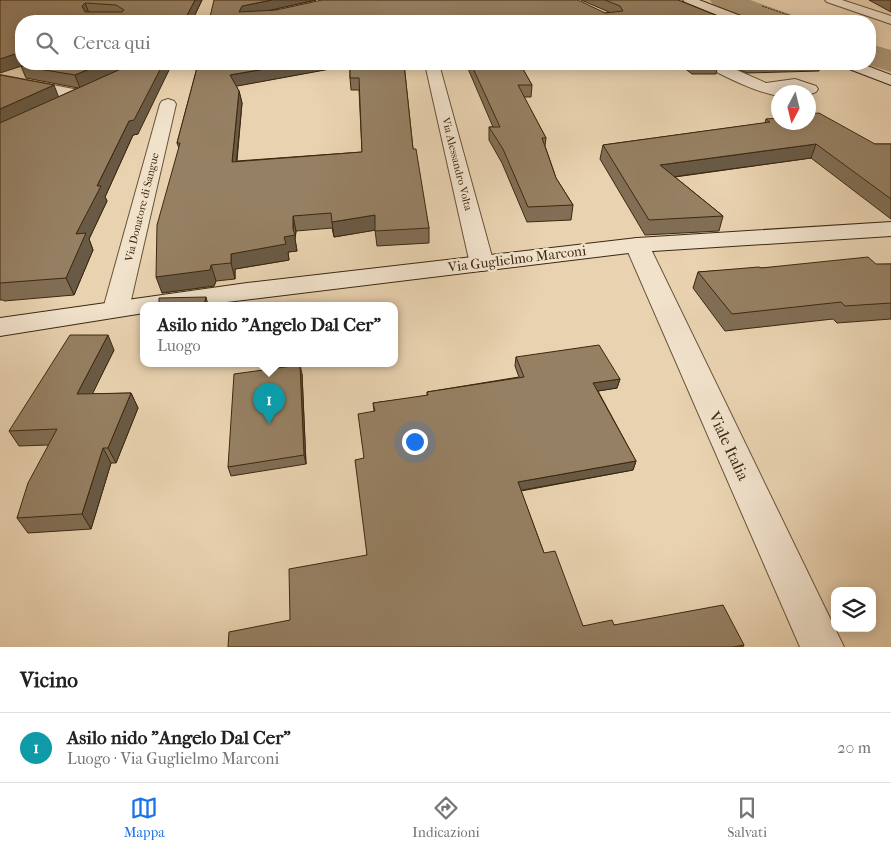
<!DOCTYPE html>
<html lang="it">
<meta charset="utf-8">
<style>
:root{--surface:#fff;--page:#f2f2f2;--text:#222;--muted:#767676;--line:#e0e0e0;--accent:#1a73e8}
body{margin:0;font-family:"IM FELL French Canon",serif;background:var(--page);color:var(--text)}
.controls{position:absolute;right:15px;bottom:15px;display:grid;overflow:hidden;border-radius:10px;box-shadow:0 2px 12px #0003}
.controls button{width:45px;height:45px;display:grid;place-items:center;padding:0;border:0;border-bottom:1px solid var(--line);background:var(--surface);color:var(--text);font:25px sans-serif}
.compass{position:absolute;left:771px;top:85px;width:45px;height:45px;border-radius:50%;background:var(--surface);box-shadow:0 2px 12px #0003;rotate:187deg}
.you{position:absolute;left:414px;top:441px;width:18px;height:18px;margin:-12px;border:4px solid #fff;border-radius:50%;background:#1a73e8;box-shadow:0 0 0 8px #1a73e833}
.badge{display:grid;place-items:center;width:32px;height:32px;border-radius:50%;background:var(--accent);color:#fff;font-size:16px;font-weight:700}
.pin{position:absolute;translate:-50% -41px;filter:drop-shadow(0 1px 2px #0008)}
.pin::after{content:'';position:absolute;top:26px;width:18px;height:15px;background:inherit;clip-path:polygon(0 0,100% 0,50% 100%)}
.popup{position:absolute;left:140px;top:302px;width:258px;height:65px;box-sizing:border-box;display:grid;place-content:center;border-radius:10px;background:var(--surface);filter:drop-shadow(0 1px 4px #0005);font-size:16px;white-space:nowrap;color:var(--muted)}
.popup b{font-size:19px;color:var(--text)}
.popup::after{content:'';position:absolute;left:50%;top:100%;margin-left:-10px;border:10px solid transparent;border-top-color:var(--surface)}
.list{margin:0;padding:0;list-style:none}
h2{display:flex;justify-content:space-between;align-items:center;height:65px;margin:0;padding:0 20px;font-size:21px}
h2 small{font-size:16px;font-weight:400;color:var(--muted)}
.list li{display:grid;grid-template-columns:32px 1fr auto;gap:15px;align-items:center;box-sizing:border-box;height:70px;padding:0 20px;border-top:1px solid var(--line)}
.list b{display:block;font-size:19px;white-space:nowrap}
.list p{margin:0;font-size:16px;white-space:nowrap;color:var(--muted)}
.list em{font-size:16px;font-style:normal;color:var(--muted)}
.icon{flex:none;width:28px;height:28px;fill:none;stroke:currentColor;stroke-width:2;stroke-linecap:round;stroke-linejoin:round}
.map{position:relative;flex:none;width:891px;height:647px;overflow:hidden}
.search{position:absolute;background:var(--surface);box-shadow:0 2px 12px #0003;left:15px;right:15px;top:15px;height:55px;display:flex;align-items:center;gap:12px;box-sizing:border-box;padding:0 18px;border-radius:20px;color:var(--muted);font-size:19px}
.sheet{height:135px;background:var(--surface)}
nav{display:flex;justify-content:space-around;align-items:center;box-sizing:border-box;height:70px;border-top:1px solid var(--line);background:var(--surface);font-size:14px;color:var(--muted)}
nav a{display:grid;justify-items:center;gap:2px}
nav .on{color:var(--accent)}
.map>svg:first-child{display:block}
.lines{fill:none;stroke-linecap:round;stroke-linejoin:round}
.river{fill:#ae9879;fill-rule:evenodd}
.street-casing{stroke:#675237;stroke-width:2}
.secondary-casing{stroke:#3c280f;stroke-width:2}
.path{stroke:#3c280f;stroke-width:1;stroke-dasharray:2 1;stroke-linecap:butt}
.street{fill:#f1e2cc;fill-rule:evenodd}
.secondary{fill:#f1e2cc;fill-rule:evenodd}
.wall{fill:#816e55;stroke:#3c280f;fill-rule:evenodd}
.shaded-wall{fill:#695a45;stroke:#3c280f}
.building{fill:#968063;stroke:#3c280f;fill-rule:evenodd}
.labels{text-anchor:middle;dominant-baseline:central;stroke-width:5;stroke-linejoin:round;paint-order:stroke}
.far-street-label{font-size:11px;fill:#3c280f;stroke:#f1e2cc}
.street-label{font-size:14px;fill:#3c280f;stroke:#f1e2cc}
.near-street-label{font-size:16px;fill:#3c280f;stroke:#f1e2cc}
</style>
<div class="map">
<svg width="891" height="647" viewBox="0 0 891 647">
<rect width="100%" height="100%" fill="#e9d2b0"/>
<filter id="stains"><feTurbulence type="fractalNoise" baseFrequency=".004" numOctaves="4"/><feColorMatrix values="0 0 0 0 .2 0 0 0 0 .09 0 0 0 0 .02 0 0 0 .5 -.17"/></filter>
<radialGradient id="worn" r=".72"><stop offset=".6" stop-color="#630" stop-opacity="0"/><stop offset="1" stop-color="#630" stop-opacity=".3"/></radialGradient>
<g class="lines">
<g class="river">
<path d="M710,0H750L792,15L796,21H755L714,6Z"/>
<path d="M870,44L891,50V72L865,64H870Z"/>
</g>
<g class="street-casing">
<g id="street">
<path d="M825,0H842L891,16V24L827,2Z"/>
<path d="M425,64H439L494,264L491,269L482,271L473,269L470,264Z"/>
<path d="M705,64H723L766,83L795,79L816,86L818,89L816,92L808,95V92H778V96C753,91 730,79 707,67Z"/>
<path d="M0,75L79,90L85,92L87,95L85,98L79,100L0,85Z"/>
<path d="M168,99L174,101L176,104L129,309L125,315L116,317L107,315L103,309L160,104L162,101Z"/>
<path d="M637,238L645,240L649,245L844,647H800L625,245L629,240Z"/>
</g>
</g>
<g class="secondary-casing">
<g id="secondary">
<path d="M683,0H699L746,18L748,21H732L685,2Z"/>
<path d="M842,64H862L891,75V85L844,67Z"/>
<path d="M891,222V236L637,252L202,305H144V313L0,336V318L247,283L637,238Z"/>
</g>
</g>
<path class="path" d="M762,6L806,21"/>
<use href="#street" class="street"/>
<use href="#secondary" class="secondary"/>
</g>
<g class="wall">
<path d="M0,0H202L192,21H21V64H132L138,134L133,135L105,197L107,201L89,239L93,250L74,295L4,301L3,300H0V75L58,97L78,88L26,78L21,66Z"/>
<path d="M316,0L270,10L605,13L609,12L581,0H678L730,21H209Z"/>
<path d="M869,0H891V12Z"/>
<path d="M198,64H404L413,149L429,228V243L377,246L375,230L334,237L332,228L296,231L295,239L297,251L288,252L289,260L235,269V279L216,281L214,286L162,293L179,148L177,143ZM350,65V78L351,90H359L362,152L237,161L242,103L239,91L236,86Z"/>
<path d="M466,64H520L532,85L531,97H524L546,138L545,146L556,178L573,205L571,220L527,222L502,163L489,140V127H493Z"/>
<path d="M679,64H718L716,74H692Z"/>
<path d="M727,64H821L819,71L747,73Z"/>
<path d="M766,119L875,144H891V219L811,158L675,177L723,216L719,231L645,235L600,159L603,145L765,123Z"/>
<path d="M891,264V319L837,323L833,319L725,331L693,288L698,272L761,268Z"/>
<path d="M114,350L92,394L131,393L138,408L116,463H111L91,529L28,533L17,518L49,445L19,446L9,431Z"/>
<path d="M516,357L620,379L617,388L598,391L636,461L633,470L521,491L544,553L583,626L614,625L744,645L743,647H228L290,620L367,555L364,458L374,411L373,403L427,396V392L519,377L515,366Z"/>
<path d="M302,374L306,464L231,476L228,467Z"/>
</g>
<g class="shaded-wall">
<path d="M195,0H202L192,21H184Z"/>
<path d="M272,0H316L244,16L239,12L242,6Z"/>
<path d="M85,3L89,13L85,17L82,6Z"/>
<path d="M21,52V64H28L0,73V59Z"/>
<path d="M101,64H132L80,88L75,75Z"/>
<path d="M163,64H172L138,134L133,135L105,197L107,201L89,239L93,250L74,295L66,278L76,234L97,186L129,121Z"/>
<path d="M293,64H351L352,65L232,87L230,75Z"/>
<path d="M54,85L59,98L0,126V109Z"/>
<path d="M239,91L242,103L235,176L232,162Z"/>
<path d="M816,144L811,158L657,179L660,165Z"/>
<path d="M375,215L376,230L334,237L332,222Z"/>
<path d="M293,216L296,231L295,239L297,251L288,252L289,260L235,269V279L231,263V254L284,237L293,229Z"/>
<path d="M211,265L216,281L214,286L162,293L156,277Z"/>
<path d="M206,297L208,305H204Z"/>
<path d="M108,335L114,350L85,409L77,394Z"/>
<path d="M161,363H176L162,365Z"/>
<path d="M300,365L302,374L306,464L304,455Z"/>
<path d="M620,379L617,388L591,392L593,383Z"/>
<path d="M131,393L138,408L116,463L108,448Z"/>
<path d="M103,448L111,463L91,529L82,514Z"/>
<path d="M636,461L633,470L517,491L518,482Z"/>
</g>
<g class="building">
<path d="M0,0H195L184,21H21V52L0,59ZM85,3L116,5L124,10L122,12H85L82,6Z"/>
<path d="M214,0H272L242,6L239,12L276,10L322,0H578L605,13L623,11L620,6L605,0H678L730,21H452L451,20L446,21H209Z"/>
<path d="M27,64H101L75,75L21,66Z"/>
<path d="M132,64H163L134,120L129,121L97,186H101L76,234L86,233L66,278L0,283V123Z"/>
<path d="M198,64H293L230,75L239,91L232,162L362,152L359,78H350V64H404L413,149H416L429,228L375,231V215L332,222L331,213L293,216V229L295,235L284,237L286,244L231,254V263L211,265L210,270L156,277L157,225L180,143H177Z"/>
<path d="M471,64H520L532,85H518L546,138H542L556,178L573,205L528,207L503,149L489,127H500Z"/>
<path d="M0,75L54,85L0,109Z"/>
<path d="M819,113L875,144H891V199L816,144L660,165L723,216L649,220L603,145L770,122L766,119L778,118V122H808V114Z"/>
<path d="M868,257L876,264H891V303L845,306L841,302L732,314L698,272L759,267L761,268Z"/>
<path d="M206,297L204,305H159V298Z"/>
<path d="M70,335H108L77,394L131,393L108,448H103L82,514L17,518L28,483L57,429L9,431Z"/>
<path d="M599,345L620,379L593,383L636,461L518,482L544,553L555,551L583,626L612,620L614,625L723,605L744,645L733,647H228L229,632L290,620L289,569L367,555L355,460L364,458L358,414L375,411L373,403L428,395L427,392L524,377L516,357Z"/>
<path d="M300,365L304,455L228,467L234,374Z"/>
</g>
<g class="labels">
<g class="far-street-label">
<text transform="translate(457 164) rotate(76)">Via Alessandro Volta</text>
<text transform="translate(142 207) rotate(-76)">Via Donatore di Sangue</text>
</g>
<g class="street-label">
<text transform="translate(517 259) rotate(-7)">Via Guglielmo Marconi</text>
</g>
<g class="near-street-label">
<text transform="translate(729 446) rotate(65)">Viale Italia</text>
</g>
</g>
<rect width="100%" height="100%" filter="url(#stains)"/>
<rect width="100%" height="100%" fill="url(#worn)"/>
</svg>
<div class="controls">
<button><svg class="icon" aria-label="layers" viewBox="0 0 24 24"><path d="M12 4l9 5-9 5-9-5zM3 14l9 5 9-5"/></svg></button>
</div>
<svg class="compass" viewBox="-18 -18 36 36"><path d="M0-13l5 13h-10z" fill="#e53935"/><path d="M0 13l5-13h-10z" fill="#767676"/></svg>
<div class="you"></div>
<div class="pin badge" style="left:269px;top:424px;background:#0f9aa8">1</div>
<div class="popup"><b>Asilo nido &quot;Angelo Dal Cer&quot;</b>Luogo</div>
<div class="search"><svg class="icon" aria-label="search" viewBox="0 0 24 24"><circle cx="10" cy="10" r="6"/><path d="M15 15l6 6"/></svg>Cerca qui</div>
</div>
<section class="sheet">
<h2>Vicino<small></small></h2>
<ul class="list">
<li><span class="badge" style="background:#0f9aa8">1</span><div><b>Asilo nido &quot;Angelo Dal Cer&quot;</b><p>Luogo · Via Guglielmo Marconi</p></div><em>20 m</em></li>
</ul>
</section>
<nav>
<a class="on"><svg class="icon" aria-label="map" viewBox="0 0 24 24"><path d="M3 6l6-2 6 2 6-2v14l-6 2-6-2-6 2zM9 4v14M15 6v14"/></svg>Mappa</a>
<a><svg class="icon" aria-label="directions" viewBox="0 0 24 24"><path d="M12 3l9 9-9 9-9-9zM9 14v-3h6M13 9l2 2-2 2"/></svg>Indicazioni</a>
<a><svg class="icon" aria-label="saved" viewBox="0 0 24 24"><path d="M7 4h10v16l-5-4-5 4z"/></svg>Salvati</a>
</nav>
